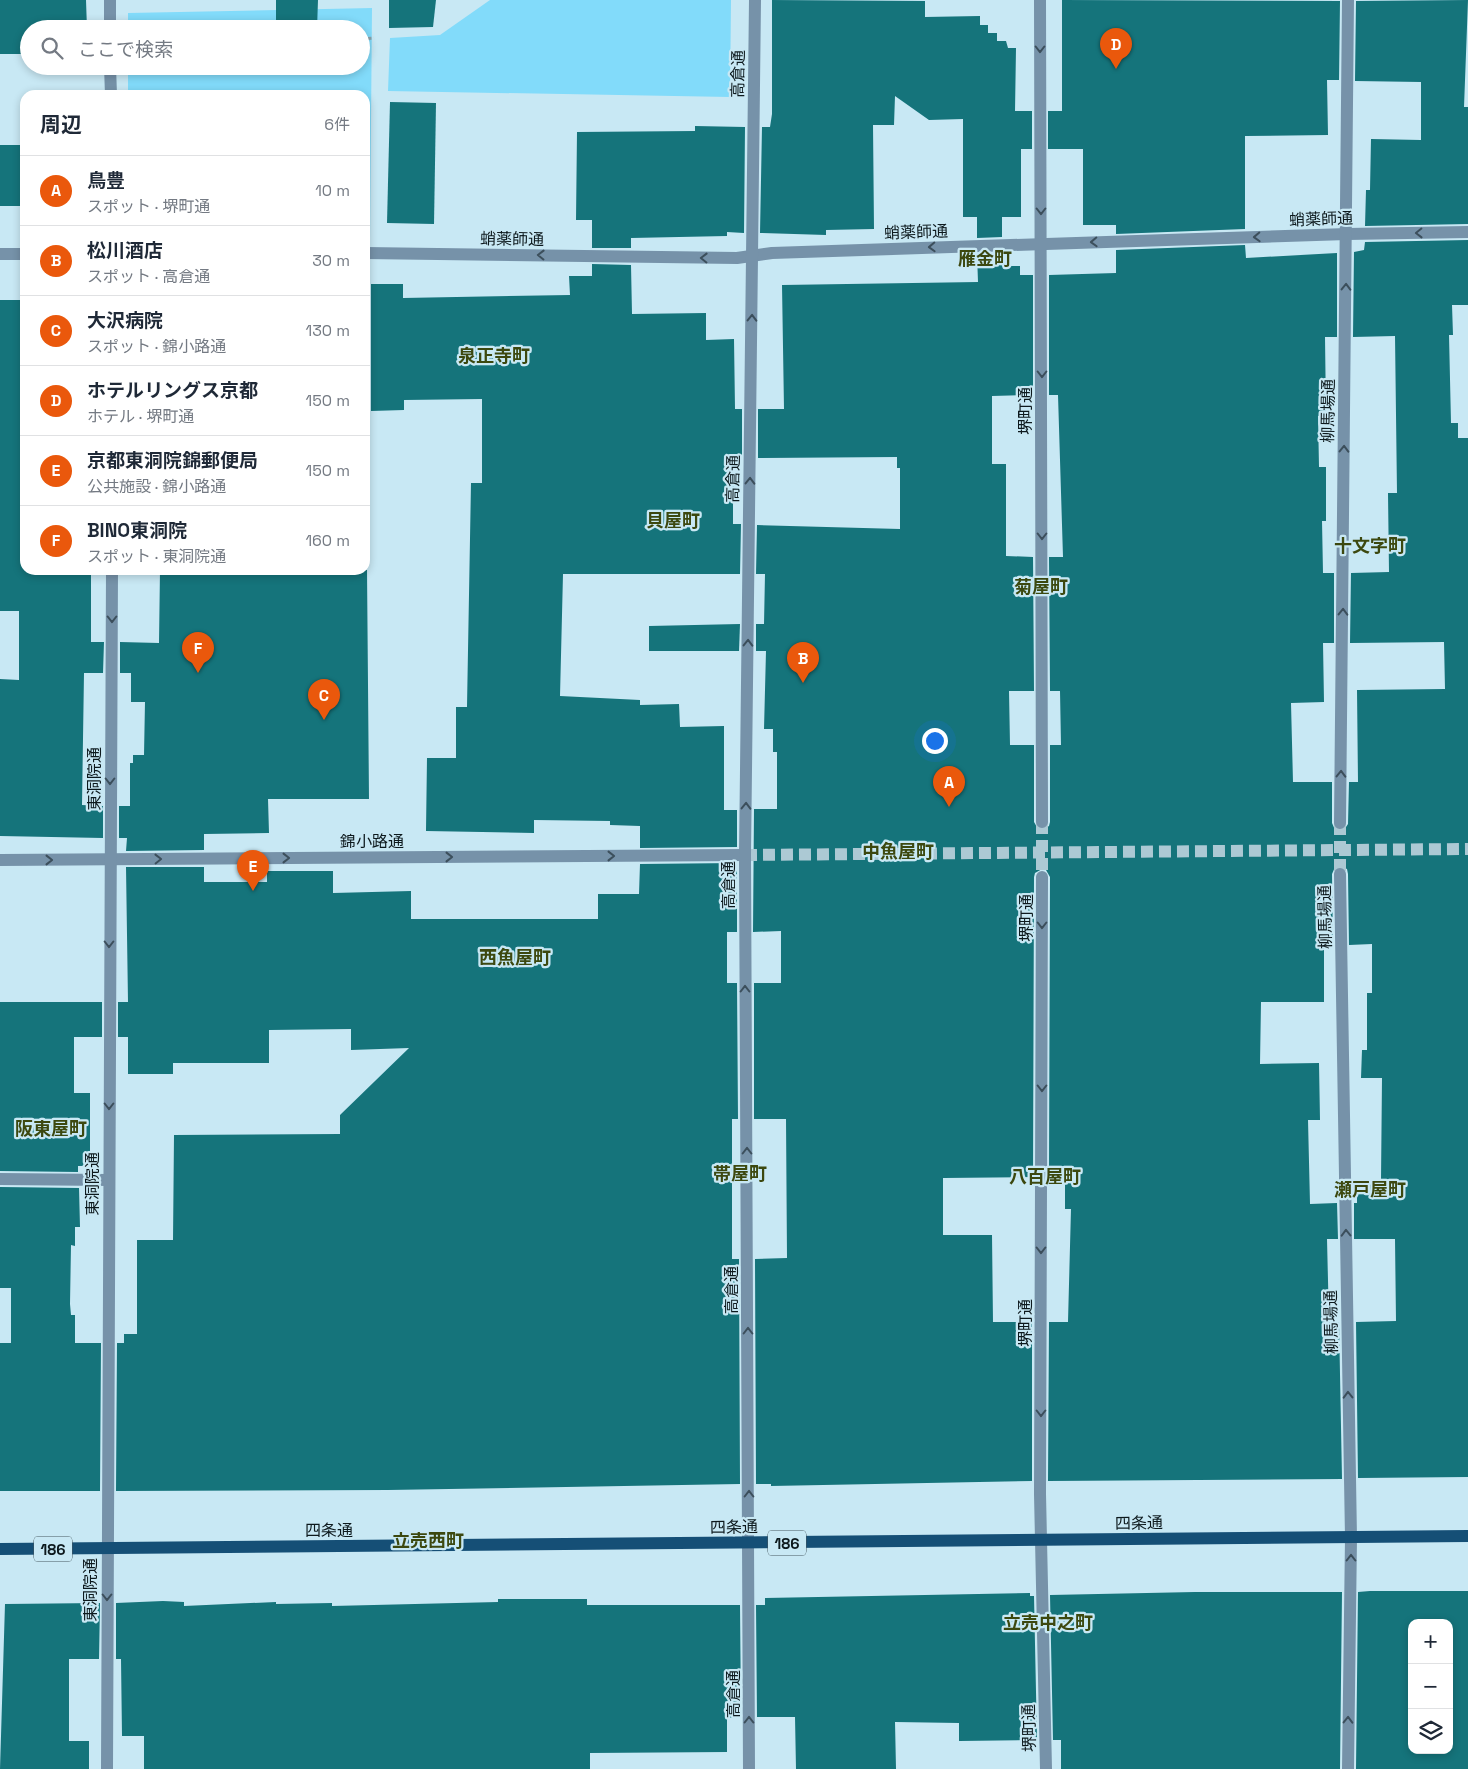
<!DOCTYPE html>
<html lang="ja">
<meta charset="utf-8">
<style>
:root{--surface:#fff;--page:#f2f2f3;--text:#1f2937;--muted:#747a83;--line:#e0e1e3;--accent:#ea580c}
body{margin:0;font-family:"Space Grotesk","Noto Sans JP",sans-serif;background:var(--page);color:var(--text)}
.controls{position:absolute;right:15px;bottom:15px;display:grid;overflow:hidden;border-radius:10px;box-shadow:0 2px 8px #0003}
.controls button{width:45px;height:45px;display:grid;place-items:center;padding:0;border:0;border-bottom:1px solid var(--line);background:var(--surface);color:var(--text);font:25px sans-serif}
.you{position:absolute;left:934px;top:740px;width:18px;height:18px;margin:-12px;border:4px solid #fff;border-radius:50%;background:#1a73e8;box-shadow:0 0 0 8px #1a73e833}
.badge{display:grid;place-items:center;width:32px;height:32px;border-radius:50%;background:var(--accent);color:#fff;font-size:16px;font-weight:700}
.pin{position:absolute;translate:-50% -41px;filter:drop-shadow(0 1px 2px #0008)}
.pin::after{content:'';position:absolute;top:26px;width:18px;height:15px;background:inherit;clip-path:polygon(0 0,100% 0,50% 100%)}
.list{margin:0;padding:0;list-style:none}
h2{display:flex;justify-content:space-between;align-items:center;height:65px;margin:0;padding:0 20px;font-size:21px}
h2 small{font-size:16px;font-weight:400;color:var(--muted)}
.list li{display:grid;grid-template-columns:32px 1fr auto;gap:15px;align-items:center;box-sizing:border-box;height:70px;padding:0 20px;border-top:1px solid var(--line)}
.list b{display:block;font-size:19px;white-space:nowrap}
.list p{margin:0;font-size:16px;white-space:nowrap;color:var(--muted)}
.list em{font-size:16px;font-style:normal;color:var(--muted)}
.icon{flex:none;width:28px;height:28px;fill:none;stroke:currentColor;stroke-width:2;stroke-linecap:round;stroke-linejoin:round}
.map{position:relative;flex:none;width:1468px;height:1769px;overflow:hidden}
.search{position:absolute;background:var(--surface);box-shadow:0 2px 8px #0003;left:20px;top:20px;width:350px;height:55px;display:flex;align-items:center;gap:12px;box-sizing:border-box;padding:0 18px;border-radius:28px;color:var(--muted);font-size:19px}
.panel{position:absolute;background:var(--surface);box-shadow:0 2px 8px #0003;left:20px;top:90px;width:350px;height:485px;border-radius:15px}
.map>svg:first-child{display:block}
.green{fill:#82dbfa}
.building{fill:#15747b;fill-rule:evenodd}
.lines{fill:none;stroke-linecap:round;stroke-linejoin:round}
.minor-tunnel{stroke:#acc9d4;stroke-width:12;stroke-dasharray:12 6;stroke-linecap:butt}
.path{stroke:#89a2ab;stroke-width:3;stroke-dasharray:4 2.5;stroke-linecap:butt}
.minor{stroke:#7692a9;stroke-width:12}
.major{stroke:#154f76;stroke-width:12}
.oneway{stroke:#3c4f5c}
.labels{text-anchor:middle;dominant-baseline:central;stroke-width:4.5;stroke-linejoin:round;paint-order:stroke}
.shield{fill:#c8e8f4;stroke:#45575e;stroke-width:1}
.shield-label{font-size:15px;font-weight:bold;fill:#0d191d}
.street-label{font-size:16px;fill:#0d191d;stroke:#c8e8f4}
.neighbourhood-label{font-size:18px;font-weight:bold;fill:#3c480f;stroke:#c8e8f4}
</style>
<div class="map">
<svg width="1468" height="1769" viewBox="0 0 1468 1769">
<rect width="100%" height="100%" fill="#c8e8f4"/>
<g class="green">
<path d="M490,0H731L730,97L388,91L390,38L440,35Z"/>
<path d="M372,8L370,238H365V95H128V66H361V29H128V13Z"/>
</g>
<g class="building">
<path d="M0,0H86L87,29H29V54H0Z"/>
<path d="M276,0H318L317,29H276Z"/>
<path d="M389,0H436L433,27L389,28Z"/>
<path d="M772,0L925,1V17L980,16V25H988V33H997V41H1006L1008,48H1016L1015,111H1032V149H1021V217H1002V237L977,238V217H963V119L929,120L895,96L894,125H873L874,229L826,230V235L760,233L762,127H770L772,114Z"/>
<path d="M1062,0L1340,1L1339,80H1327L1328,135L1245,136V229L1116,234V225H1083V149H1048V111H1062Z"/>
<path d="M1468,0L1464,107H1468V224L1365,226L1366,190H1370L1371,139L1421,140V82L1355,81L1356,1Z"/>
<path d="M390,102L436,103L434,224L387,223Z"/>
<path d="M695,126L745,127L744,233L727,232V236L631,238V248H592V220H576L577,132L695,131Z"/>
<rect x="0" y="145" width="25" height="61"/>
<path d="M1468,240V305H1452L1453,335H1449L1451,423H1458V438H1468V1477L1358,1478L1356,1322L1396,1321L1395,1239H1354V1203H1357V1180H1381L1382,1078H1361L1362,1050H1367V993H1372V944L1349,945L1348,874L1347,869L1340,866L1335,867L1332,874L1333,946L1324,947V1002H1261L1260,1064L1319,1063L1320,1120H1308L1310,1204L1337,1203L1338,1239H1327L1329,1322H1339L1342,1479L1048,1481L1049,1322H1068L1071,1209H1065V1178H1049L1050,877L1046,870L1042,869L1035,873L1034,877L1033,1177L943,1178V1235H992L993,1322H1032V1481L771,1486V1484H756L755,1259L787,1258L786,1119H754V983H781V931L753,932L754,809H777V752H773V729H764L766,651H756V624H764L765,574H756L757,525L900,529V468H897V457L758,458V409H784L782,285L978,282L977,254H1002V266H1020V275H1033V395L992,396V464H1006V556L1033,557L1034,691H1009L1010,745H1034V822L1038,829L1042,830L1049,826L1050,822V745H1061L1060,691H1050L1049,557H1063L1058,395H1049V275L1116,273V250L1245,245L1246,258L1337,253V337H1325L1326,415L1318,416L1319,467H1326V521H1322L1323,573H1334V643H1323L1324,702L1291,703L1293,782H1332V823L1335,830L1340,831L1344,830L1348,824L1349,782H1358L1357,690L1445,689L1444,642L1350,643L1351,573L1389,572L1388,493H1397L1395,336L1353,337L1354,252L1364,250L1365,242Z"/>
<path d="M592,264L631,265L632,314L706,313V340L734,339L735,409H742V458H734L733,505V524H741L740,574H563L560,696L640,700V705L679,704L680,727L724,726V810H737V847L640,848V826L610,825V821L534,820V833L426,831L427,758H456V707H467L471,483H482V399L404,400V410L371,411V284H403V298L570,295L569,276H592Z"/>
<path d="M0,300H25V570H91V642H104L103,673H84L82,805L103,806V838L0,836V679L19,680V611H0Z"/>
<path d="M160,570H367L369,799H268L269,833L204,834V850L126,851L127,838H119V806H130V763H133V755H144L145,702H131V673H120V642L159,643Z"/>
<path d="M740,624L739,651H649V626Z"/>
<path d="M737,863V932H727V983H737L738,1119H732V1259H739L740,1484L388,1490L116,1491L117,1343H124V1334H137V1240H173L174,1135L340,1134V1115L409,1048L351,1050V1029L269,1030V1063H173V1074H128V1037H118V1002H128L126,867H204V882H267V871H333V893L411,891V919H598V894H639L640,864Z"/>
<path d="M0,1002H102V1037H74V1093H90V1166H78V1172L0,1171Z"/>
<path d="M0,1187L79,1188L80,1227H75V1246L71,1245L70,1304L71,1315H75V1343H101L100,1491H0V1343H11V1288H0Z"/>
<path d="M1370,1591H1468V1769H1356L1358,1592ZM1412,1623H1449V1750H1412Z"/>
<path d="M1195,1592H1342L1340,1769H1061V1740H1053L1050,1595Z"/>
<path d="M1030,1593V1596H1034L1037,1740L959,1741V1723L895,1722L896,1769H796L795,1717H757L756,1605H765V1598Z"/>
<path d="M498,1599H587V1605H740L741,1717L727,1718V1752L590,1753V1769H144V1736H122L121,1659H116V1603L163,1601L184,1602V1606L276,1602V1604L332,1603V1606L498,1602Z"/>
<path d="M100,1603L99,1659H69V1741H89V1769H0L5,1604Z"/>
</g>
<g class="lines">
<g class="minor-tunnel">
<path d="M1042,822V877"/>
<path d="M1340,823V874"/>
<path d="M745,855L1468,849"/>
</g>
<path class="path" d="M361,39L374,38"/>
<g class="minor">
<path d="M110,0V29"/>
<path d="M1040,0L1042,822"/>
<path d="M110,66L111,95"/>
<path d="M365,253L737,258L772,253L1347,234L1468,232"/>
<path d="M0,254H25"/>
<path d="M1340,823L1348,0"/>
<path d="M0,860L745,855"/>
<path d="M1340,874L1351,1538L1348,1769"/>
<path d="M1042,877L1040,1494L1046,1769"/>
<path d="M0,1179L109,1180"/>
<path d="M107,1769L112,570"/>
<path d="M749,1769L745,855L755,0"/>
</g>
<path class="major" d="M0,1549L1468,1536"/>
</g>
<defs><path id="oneway-chevron" d="M-2-3.5L2.5 0L-2 3.5" fill="none" stroke-width="1.6" stroke-linecap="round" stroke-linejoin="round" transform="scale(1.25)"/></defs>
<g class="oneway">
<use href="#oneway-chevron" transform="translate(1040 49) rotate(90)"/>
<use href="#oneway-chevron" transform="translate(1041 211) rotate(90)"/>
<use href="#oneway-chevron" transform="translate(1419 233) rotate(179)"/>
<use href="#oneway-chevron" transform="translate(1257 237) rotate(178)"/>
<use href="#oneway-chevron" transform="translate(1094 242) rotate(178)"/>
<use href="#oneway-chevron" transform="translate(932 247) rotate(178)"/>
<use href="#oneway-chevron" transform="translate(541 255) rotate(-179)"/>
<use href="#oneway-chevron" transform="translate(704 258) rotate(-179)"/>
<use href="#oneway-chevron" transform="translate(1346 287) rotate(-89)"/>
<use href="#oneway-chevron" transform="translate(752 318) rotate(-89)"/>
<use href="#oneway-chevron" transform="translate(1042 374) rotate(90)"/>
<use href="#oneway-chevron" transform="translate(1344 449) rotate(-89)"/>
<use href="#oneway-chevron" transform="translate(750 481) rotate(-89)"/>
<use href="#oneway-chevron" transform="translate(1042 536) rotate(90)"/>
<use href="#oneway-chevron" transform="translate(1343 612) rotate(-89)"/>
<use href="#oneway-chevron" transform="translate(112 619) rotate(90)"/>
<use href="#oneway-chevron" transform="translate(748 643) rotate(-89)"/>
<use href="#oneway-chevron" transform="translate(1341 774) rotate(-89)"/>
<use href="#oneway-chevron" transform="translate(110 781) rotate(90)"/>
<use href="#oneway-chevron" transform="translate(746 806) rotate(-89)"/>
<use href="#oneway-chevron" transform="translate(611 856)"/>
<use href="#oneway-chevron" transform="translate(449 857)"/>
<use href="#oneway-chevron" transform="translate(286 858)"/>
<use href="#oneway-chevron" transform="translate(158 859) rotate(-1)"/>
<use href="#oneway-chevron" transform="translate(49 860)"/>
<use href="#oneway-chevron" transform="translate(1042 925) rotate(90)"/>
<use href="#oneway-chevron" transform="translate(109 944) rotate(90)"/>
<use href="#oneway-chevron" transform="translate(745 989) rotate(-90)"/>
<use href="#oneway-chevron" transform="translate(1042 1088) rotate(90)"/>
<use href="#oneway-chevron" transform="translate(109 1106) rotate(90)"/>
<use href="#oneway-chevron" transform="translate(747 1151) rotate(-90)"/>
<use href="#oneway-chevron" transform="translate(1346 1233) rotate(-91)"/>
<use href="#oneway-chevron" transform="translate(1041 1250) rotate(90)"/>
<use href="#oneway-chevron" transform="translate(748 1331) rotate(-90)"/>
<use href="#oneway-chevron" transform="translate(1348 1395) rotate(-91)"/>
<use href="#oneway-chevron" transform="translate(1041 1413) rotate(90)"/>
<use href="#oneway-chevron" transform="translate(749 1494) rotate(-90)"/>
<use href="#oneway-chevron" transform="translate(1351 1558) rotate(-90)"/>
<use href="#oneway-chevron" transform="translate(107 1597) rotate(90)"/>
<use href="#oneway-chevron" transform="translate(749 1720) rotate(-90)"/>
<use href="#oneway-chevron" transform="translate(1348 1720) rotate(-89)"/>
</g>
<g class="labels">
<g class="shield">
<rect x="768" y="1530.5" width="38" height="25" rx="4"/>
<rect x="34" y="1536.5" width="38" height="25" rx="4"/>
</g>
<g class="shield-label">
<text x="787" y="1543">186</text>
<text x="53" y="1549">186</text>
</g>
<g class="street-label">
<text transform="translate(738 74) rotate(-89)">高倉通</text>
<text transform="translate(1321 219) rotate(-2)">蛸薬師通</text>
<text transform="translate(916 232) rotate(-2)">蛸薬師通</text>
<text transform="translate(512 239) rotate(1)">蛸薬師通</text>
<text transform="translate(1025 411) rotate(-90)">堺町通</text>
<text transform="translate(1328 411) rotate(-89)">柳馬場通</text>
<text transform="translate(733 479) rotate(-89)">高倉通</text>
<text transform="translate(94 779) rotate(-90)">東洞院通</text>
<text x="372" y="841">錦小路通</text>
<text transform="translate(728 885) rotate(-90)">高倉通</text>
<text transform="translate(1325 917) rotate(-91)">柳馬場通</text>
<text transform="translate(1026 918) rotate(-90)">堺町通</text>
<text transform="translate(92 1184) rotate(-90)">東洞院通</text>
<text transform="translate(731 1290) rotate(-90)">高倉通</text>
<text transform="translate(1331 1322) rotate(-91)">柳馬場通</text>
<text transform="translate(1025 1323) rotate(-90)">堺町通</text>
<text transform="translate(1139 1523) rotate(-1)">四条通</text>
<text transform="translate(734 1527) rotate(-1)">四条通</text>
<text x="329" y="1530">四条通</text>
<text transform="translate(90 1590) rotate(-90)">東洞院通</text>
<text transform="translate(733 1694) rotate(-90)">高倉通</text>
<text transform="translate(1029 1728) rotate(-91)">堺町通</text>
</g>
<g class="neighbourhood-label">
<text x="985" y="258">雁金町</text>
<text x="494" y="355">泉正寺町</text>
<text x="673" y="520">貝屋町</text>
<text x="1370" y="545">十文字町</text>
<text x="1041" y="586">菊屋町</text>
<text x="898" y="851">中魚屋町</text>
<text x="515" y="957">西魚屋町</text>
<text x="51" y="1128">阪東屋町</text>
<text x="740" y="1173">帯屋町</text>
<text x="1045" y="1176">八百屋町</text>
<text x="1370" y="1189">瀬戸屋町</text>
<text x="428" y="1540">立売西町</text>
<text x="1048" y="1622">立売中之町</text>
</g>
</g>
</svg>
<div class="controls">
<button>+</button>
<button>−</button>
<button><svg class="icon" aria-label="layers" viewBox="0 0 24 24"><path d="M12 4l9 5-9 5-9-5zM3 14l9 5 9-5"/></svg></button>
</div>
<div class="you"></div>
<div class="pin badge" style="left:949px;top:807px">A</div>
<div class="pin badge" style="left:803px;top:683px">B</div>
<div class="pin badge" style="left:324px;top:720px">C</div>
<div class="pin badge" style="left:1116px;top:69px">D</div>
<div class="pin badge" style="left:253px;top:891px">E</div>
<div class="pin badge" style="left:198px;top:673px">F</div>
<div class="search"><svg class="icon" aria-label="search" viewBox="0 0 24 24"><circle cx="10" cy="10" r="6"/><path d="M15 15l6 6"/></svg>ここで検索</div>
<section class="panel">
<h2>周辺<small>6件</small></h2>
<ul class="list">
<li><span class="badge">A</span><div><b>鳥豊</b><p>スポット · 堺町通</p></div><em>10 m</em></li>
<li><span class="badge">B</span><div><b>松川酒店</b><p>スポット · 高倉通</p></div><em>30 m</em></li>
<li><span class="badge">C</span><div><b>大沢病院</b><p>スポット · 錦小路通</p></div><em>130 m</em></li>
<li><span class="badge">D</span><div><b>ホテルリングス京都</b><p>ホテル · 堺町通</p></div><em>150 m</em></li>
<li><span class="badge">E</span><div><b>京都東洞院錦郵便局</b><p>公共施設 · 錦小路通</p></div><em>150 m</em></li>
<li><span class="badge">F</span><div><b>BINO東洞院</b><p>スポット · 東洞院通</p></div><em>160 m</em></li>
</ul>
</section>
</div>
